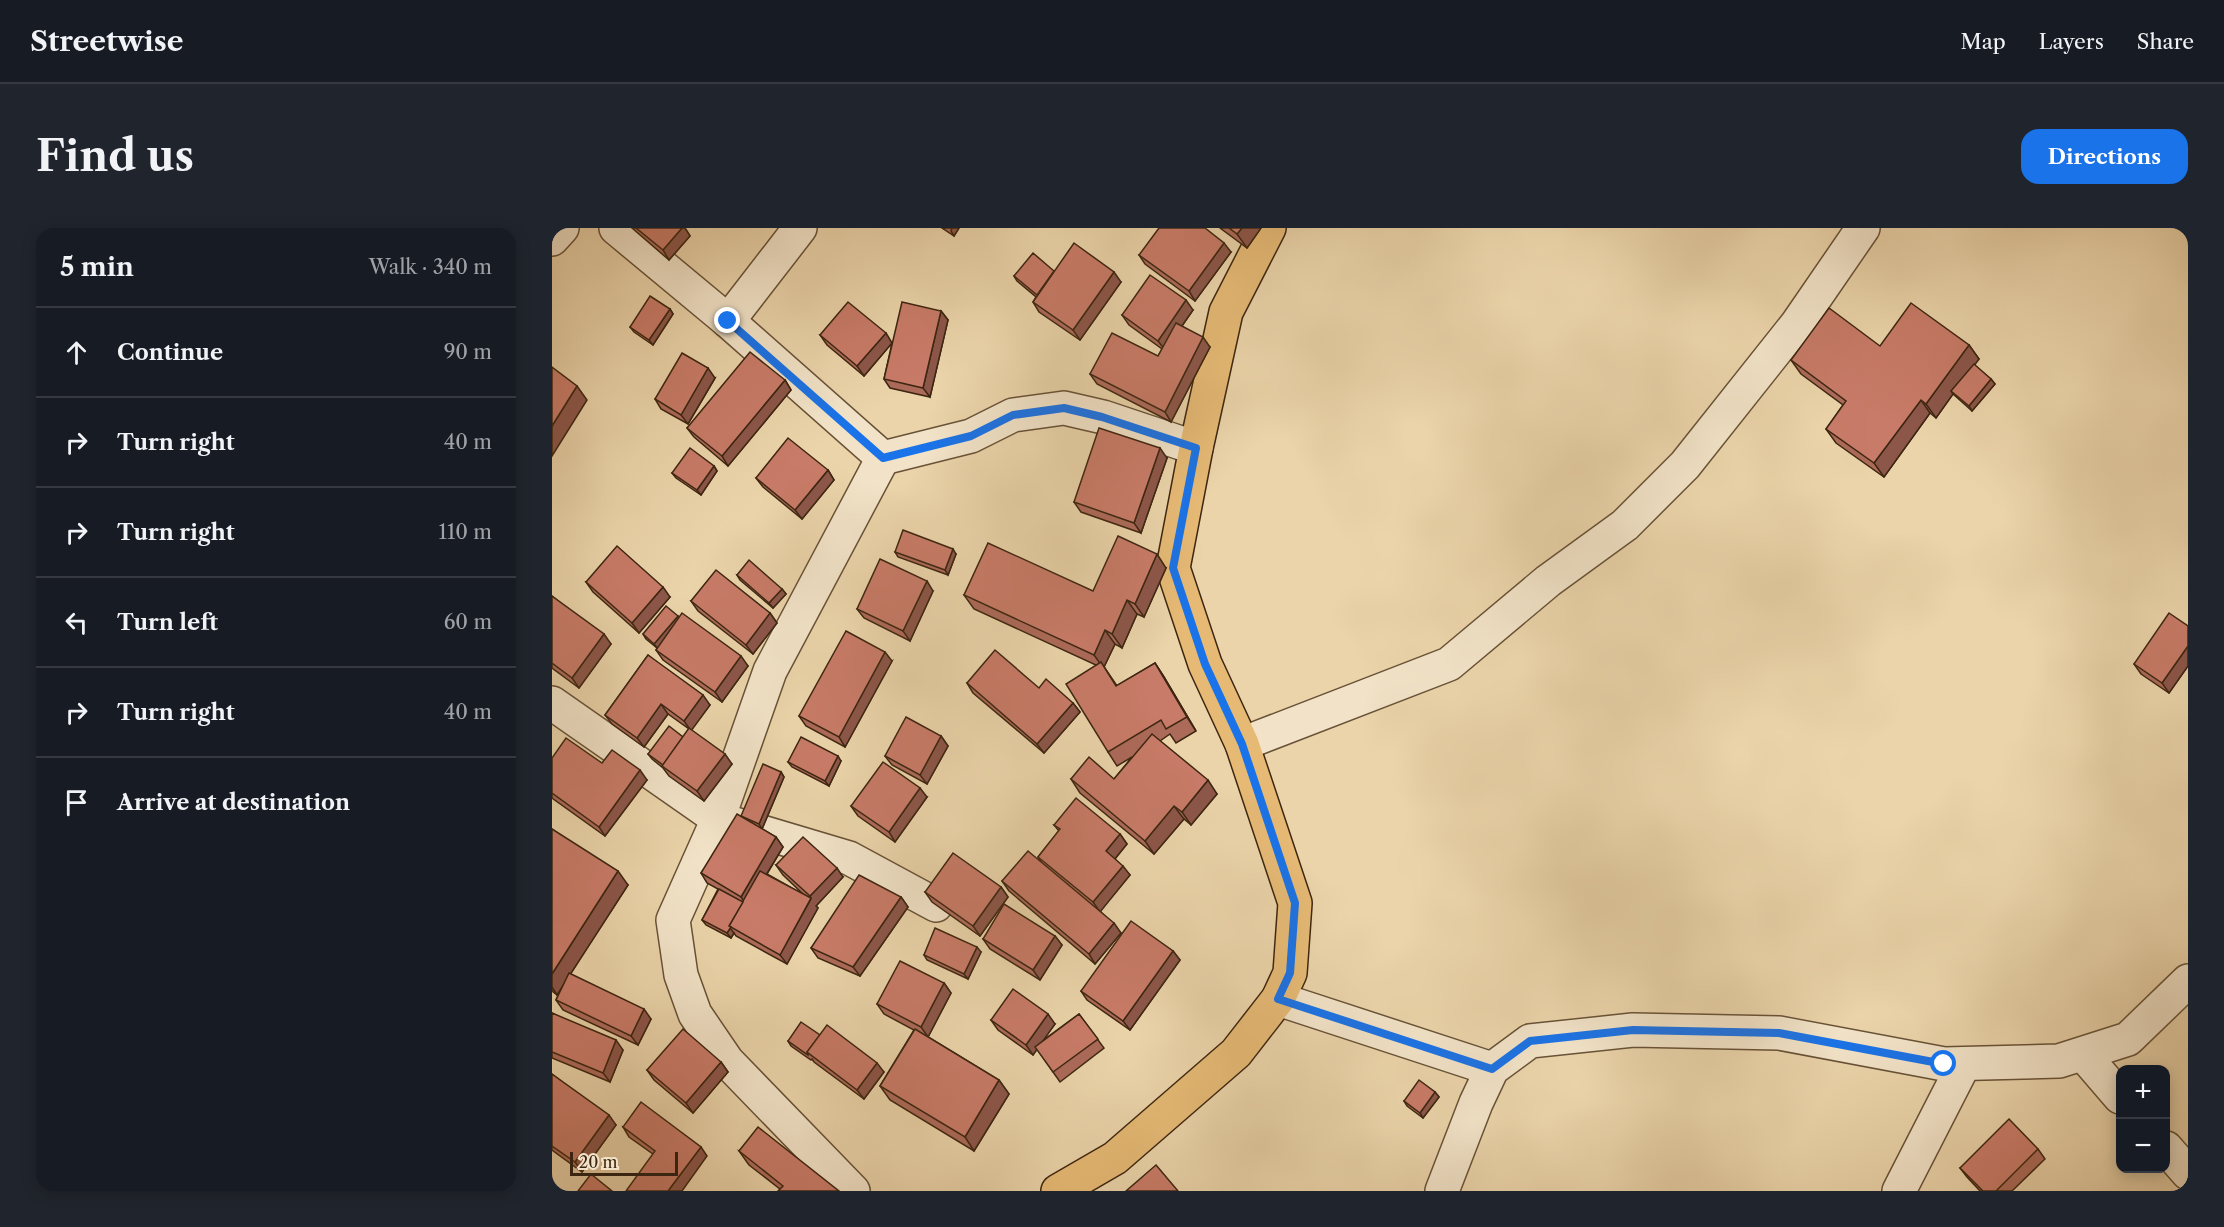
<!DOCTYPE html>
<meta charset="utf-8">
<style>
:root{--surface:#171b24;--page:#20242c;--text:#f1f3f6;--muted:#9ea1a6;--line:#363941;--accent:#1a73e8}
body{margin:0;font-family:"Libre Caslon Text",serif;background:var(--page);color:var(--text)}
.controls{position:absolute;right:18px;bottom:18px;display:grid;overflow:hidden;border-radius:12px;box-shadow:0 3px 15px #0003}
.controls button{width:54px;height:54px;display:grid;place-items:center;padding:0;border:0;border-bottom:2px solid var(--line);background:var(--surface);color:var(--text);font:30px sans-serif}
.scale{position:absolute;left:18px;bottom:15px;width:108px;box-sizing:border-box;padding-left:6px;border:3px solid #3d2611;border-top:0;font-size:16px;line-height:21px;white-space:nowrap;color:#3d2611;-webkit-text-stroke:4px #f2e3c8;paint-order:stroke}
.stop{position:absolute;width:18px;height:18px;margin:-14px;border:4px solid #1a73e8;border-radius:50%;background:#fff}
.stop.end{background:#1a73e8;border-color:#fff;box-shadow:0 2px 6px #0008}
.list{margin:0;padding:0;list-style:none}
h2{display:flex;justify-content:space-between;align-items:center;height:78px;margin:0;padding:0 24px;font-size:26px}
h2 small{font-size:20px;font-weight:400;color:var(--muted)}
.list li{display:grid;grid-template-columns:39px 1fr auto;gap:18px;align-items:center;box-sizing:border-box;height:90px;padding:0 24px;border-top:2px solid var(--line)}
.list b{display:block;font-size:22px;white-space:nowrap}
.list em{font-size:20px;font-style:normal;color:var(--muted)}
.icon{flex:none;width:33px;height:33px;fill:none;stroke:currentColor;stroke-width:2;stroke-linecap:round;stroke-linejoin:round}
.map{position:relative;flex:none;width:1636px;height:963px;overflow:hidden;border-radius:18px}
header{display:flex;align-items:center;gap:36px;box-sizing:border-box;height:84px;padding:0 30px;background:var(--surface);border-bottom:2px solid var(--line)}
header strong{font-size:28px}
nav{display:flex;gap:33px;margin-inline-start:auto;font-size:21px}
.intro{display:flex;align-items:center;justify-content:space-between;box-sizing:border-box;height:144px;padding:0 36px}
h1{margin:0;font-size:42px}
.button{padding:15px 27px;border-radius:18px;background:var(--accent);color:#fff;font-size:21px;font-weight:700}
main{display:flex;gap:36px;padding:0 36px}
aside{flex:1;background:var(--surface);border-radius:18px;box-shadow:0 3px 15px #0003}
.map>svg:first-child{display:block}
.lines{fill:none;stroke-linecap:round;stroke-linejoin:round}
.minor-casing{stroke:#685237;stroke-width:36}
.major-casing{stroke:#3d2611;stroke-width:36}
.minor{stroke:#f2e3c8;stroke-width:33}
.major{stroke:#e6ba75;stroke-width:33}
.wall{fill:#ac6a59;stroke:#3d2611;stroke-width:1.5}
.shaded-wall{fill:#8c5649;stroke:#3d2611;stroke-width:1.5}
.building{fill:#c87b68;stroke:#3d2611;stroke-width:1.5}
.route{stroke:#1a73e8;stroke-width:8}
</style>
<header>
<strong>Streetwise</strong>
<nav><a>Map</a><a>Layers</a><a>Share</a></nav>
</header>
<div class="intro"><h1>Find us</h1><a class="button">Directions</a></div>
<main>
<aside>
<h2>5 min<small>Walk · 340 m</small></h2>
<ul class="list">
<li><svg class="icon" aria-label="ahead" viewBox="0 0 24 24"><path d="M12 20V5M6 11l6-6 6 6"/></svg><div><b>Continue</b></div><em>90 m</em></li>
<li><svg class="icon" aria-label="right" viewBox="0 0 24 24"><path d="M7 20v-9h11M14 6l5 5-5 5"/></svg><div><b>Turn right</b></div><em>40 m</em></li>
<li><svg class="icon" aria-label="right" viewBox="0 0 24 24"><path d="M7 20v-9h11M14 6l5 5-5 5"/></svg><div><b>Turn right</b></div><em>110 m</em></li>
<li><svg class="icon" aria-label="left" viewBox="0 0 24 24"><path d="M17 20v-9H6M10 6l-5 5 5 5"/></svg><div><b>Turn left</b></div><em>60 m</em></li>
<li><svg class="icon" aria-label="right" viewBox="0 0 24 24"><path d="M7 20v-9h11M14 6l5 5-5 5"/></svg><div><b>Turn right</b></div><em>40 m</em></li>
<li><svg class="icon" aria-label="arrive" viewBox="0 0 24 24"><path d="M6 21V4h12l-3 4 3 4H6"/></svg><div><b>Arrive at destination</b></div></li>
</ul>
</aside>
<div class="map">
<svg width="1636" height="963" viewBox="0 0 1636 963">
<rect width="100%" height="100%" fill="#ebd4aa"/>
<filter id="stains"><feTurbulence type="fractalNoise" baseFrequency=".00333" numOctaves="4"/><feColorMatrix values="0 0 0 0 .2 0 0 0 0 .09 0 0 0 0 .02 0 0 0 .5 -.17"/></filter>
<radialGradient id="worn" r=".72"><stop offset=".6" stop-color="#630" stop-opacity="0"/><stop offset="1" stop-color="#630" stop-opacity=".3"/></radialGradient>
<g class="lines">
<g class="minor-casing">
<g id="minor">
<path d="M64,0L176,93L331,230L218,443L166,591L121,692L129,747L143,786L175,833L301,963"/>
<path d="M0,11L10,0"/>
<path d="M176,93L248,0"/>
<path d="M331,230L419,208L461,187L512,180L551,189L644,220"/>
<path d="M0,475L166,591L297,630L384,677"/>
<path d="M690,516L897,436L996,353L1073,297L1133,237L1245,96L1311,0"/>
<path d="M726,771L940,841"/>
<path d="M1531,826L1568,869"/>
<path d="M1614,920L1636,945"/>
<path d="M890,963L924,875L940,841L978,813L1081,802L1227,805L1392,836L1507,833L1576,811L1636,753"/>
<path d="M1347,963L1412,836"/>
</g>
</g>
<g class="major-casing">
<path id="major" d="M506,963L563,930L684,825L726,771L738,745L743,675L690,516L653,436L621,340L644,220L674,84L717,0"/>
</g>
<use href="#minor" class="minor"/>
<use href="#major" class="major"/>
</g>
<g class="wall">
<path d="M80,0H133L138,8L117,32Z"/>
<path d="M390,0H407L402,8Z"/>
<path d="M668,0H709L695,20Z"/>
<path d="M679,24L643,73L593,36L587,27Z"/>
<path d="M502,43L569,54L528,112L487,84L481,74L484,69L465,53L462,48Z"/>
<path d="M118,81L121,86L101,117L82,104L78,99Z"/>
<path d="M641,82L630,98L658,119L619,194L545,156L538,146L606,128L610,121L577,97L570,87Z"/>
<path d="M389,83L396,92L378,169L338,160L332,151L340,115L312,148L275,117L268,107L340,115Z"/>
<path d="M1417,117L1427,131L1422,137L1439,151L1443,156L1420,183L1401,166L1384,190L1378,185L1332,249L1284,215L1274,201L1291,177L1249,146L1239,132L1328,118Z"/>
<path d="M163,150L136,196L109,181L103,171Z"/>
<path d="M233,152L239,162L176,238L142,209L135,200Z"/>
<path d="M615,230L589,305L529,284L522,274Z"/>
<path d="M162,238L165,243L149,267L124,250L120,245Z"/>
<path d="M276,242L282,252L250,291L211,259L204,250Z"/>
<path d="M343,324L404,326L396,347L346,329Z"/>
<path d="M614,340L592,389L585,386L570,420L563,416L552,439L565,458L603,435L612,449L644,503L624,515L618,506L608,513L665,566L639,597L632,591L602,626L528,565L519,551H562L580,529L565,538L556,524L544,437L422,381L412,367L541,363Z"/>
<path d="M185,347L230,361L234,366L221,380L188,352Z"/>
<path d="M34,354L118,369L87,405L41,364Z"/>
<path d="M381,363L358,413L312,390L305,381Z"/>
<path d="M0,368L59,416L27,460L0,440Z"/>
<path d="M139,373L218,385L225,395L201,426L146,383Z"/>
<path d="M127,390L196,438L170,474L111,432L104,422L105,420L94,411L91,406Z"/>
<path d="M1636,398V438L1617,465L1589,446L1582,436Z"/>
<path d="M96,427L158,477L139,502L180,536L152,573L117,548L111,540L100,531L96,526L131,509L137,501L116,486L92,519L60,496L53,487Z"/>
<path d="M340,433L293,519L254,498L247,488Z"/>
<path d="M415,455L487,460L521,475L528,484L492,525L421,465Z"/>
<path d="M389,508L396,518L375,556L340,537L333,528Z"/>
<path d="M0,530L95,552L53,608L0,570Z"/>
<path d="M289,533L277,558L240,539L236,534Z"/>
<path d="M229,544L232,549L210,601L224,609L231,619L215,646L252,667L231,647L224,637L291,649L264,678L266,680L235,736L184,708L182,705L179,710L154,697L150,692L166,661L155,655L149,645L189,588Z"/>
<path d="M375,569L343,614L306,588L299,578Z"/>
<path d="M502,597L568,606L575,616L563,631L578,647L548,683L569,705L543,736L457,663L450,653L489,634L486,629L507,603Z"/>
<path d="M0,601L76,657L18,746L99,791L86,817L11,782L4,772L10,759L5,767L0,763Z"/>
<path d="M449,659L456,669L428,708L380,674L373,664Z"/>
<path d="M349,669L356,679L308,748L266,730L259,720Z"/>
<path d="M503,708L510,717L488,752L438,721L431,711Z"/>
<path d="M621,723L628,732L578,802L535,772L529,763Z"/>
<path d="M429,724L416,751L375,732L372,727Z"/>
<path d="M392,755L399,765L376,809L447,852L457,866L422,923L338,872L328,858L362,802L332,786L325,776Z"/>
<path d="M0,785L71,822L58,854L0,830Z"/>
<path d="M527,786L552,820L508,854L485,821L481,827L446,802L439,792L503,796L490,813Z"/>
<path d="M268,807L332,844L312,871L262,834L260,831L259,832L239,818L236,813Z"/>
<path d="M169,834L176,844L141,885L102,852L95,842Z"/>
<path d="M0,846L64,897L30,944L0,922Z"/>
<path d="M883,864L887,869L871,890L855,878L852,873Z"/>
<path d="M71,899L155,928L101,926L77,909Z"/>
<path d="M1486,921L1493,931L1460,963H1428L1415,949L1408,940Z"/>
<path d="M187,923L287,963L228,961L197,937Z"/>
</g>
<g class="shaded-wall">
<path d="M130,0H133L138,8L117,32L111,22Z"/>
<path d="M400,0H407L402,8L399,3Z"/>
<path d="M690,0H709L695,20L685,6Z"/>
<path d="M672,15L679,24L643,73L637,63Z"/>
<path d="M562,44L569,54L528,112L521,102Z"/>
<path d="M634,72L641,82L613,122L606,113Z"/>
<path d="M118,81L121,86L101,117L97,112Z"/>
<path d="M389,83L396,92L378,169L371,160Z"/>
<path d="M334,105L340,115L312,148L305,138Z"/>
<path d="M651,109L658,119L619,194L613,184Z"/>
<path d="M1417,117L1427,131L1402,165L1399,163L1401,166L1384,190L1374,176Z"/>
<path d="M156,140L163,150L136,196L129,187Z"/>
<path d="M1439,151L1443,156L1420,183L1417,178Z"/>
<path d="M233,152L239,162L176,238L170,228Z"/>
<path d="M25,158L35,172L0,228V198Z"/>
<path d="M1369,172L1378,185L1332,249L1322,235Z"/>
<path d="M608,220L615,230L589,305L582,295Z"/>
<path d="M162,238L165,243L149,267L145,262Z"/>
<path d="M276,242L282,252L250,291L243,282Z"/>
<path d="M401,321L404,326L396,347L393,342Z"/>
<path d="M605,326L614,340L592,389L583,376Z"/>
<path d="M375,353L381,363L358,413L351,403Z"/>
<path d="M111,359L118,369L87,405L80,395Z"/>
<path d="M230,361L234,366L221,380L217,375Z"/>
<path d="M575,372L585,386L570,420L560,406Z"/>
<path d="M218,385L225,395L201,426L194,417Z"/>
<path d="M126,388L129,393L106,421L102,416Z"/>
<path d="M553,402L563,416L552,439L574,472L542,427Z"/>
<path d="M52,406L59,416L27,460L20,450Z"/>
<path d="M1636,418V438L1617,465L1610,455Z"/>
<path d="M333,424L340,433L293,519L287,509Z"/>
<path d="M189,428L196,438L170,474L163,464Z"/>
<path d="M603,435L612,449L644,503L635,489Z"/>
<path d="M151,467L158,477L139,503L132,493Z"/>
<path d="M521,475L528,484L492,525L485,516Z"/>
<path d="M109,476L116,486L92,519L85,510Z"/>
<path d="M389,508L396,518L375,556L368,547Z"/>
<path d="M173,526L180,536L152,573L145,563Z"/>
<path d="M286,528L289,533L277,558L273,553Z"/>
<path d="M88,542L95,552L53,608L47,599Z"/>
<path d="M229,544L232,549L210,601L207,596Z"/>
<path d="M656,552L665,566L639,597L630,584Z"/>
<path d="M368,560L375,569L343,614L337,604Z"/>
<path d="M622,578L632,591L602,626L593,613Z"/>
<path d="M568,606L575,616L561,633L554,623Z"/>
<path d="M224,609L231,619L195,678L189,669Z"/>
<path d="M571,638L578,647L548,684L541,674Z"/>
<path d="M285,640L291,649L264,678L266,680L235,736L228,727L259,671L258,668Z"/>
<path d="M66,643L76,657L5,767L0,759V746Z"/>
<path d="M449,659L456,669L428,708L421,698Z"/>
<path d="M349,669L356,679L308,748L301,739Z"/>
<path d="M562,695L569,705L543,736L537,726Z"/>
<path d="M178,700L182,705L179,710L175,705Z"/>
<path d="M503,708L510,717L488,752L481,742Z"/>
<path d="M425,719L429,724L416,751L412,746Z"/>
<path d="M621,723L628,732L578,802L571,793Z"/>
<path d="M392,755L399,765L376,809L369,799Z"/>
<path d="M92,781L99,791L86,817L79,808Z"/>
<path d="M496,786L503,796L481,827L474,817Z"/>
<path d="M64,812L71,822L58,854L51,845Z"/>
<path d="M169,834L176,844L141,885L134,875Z"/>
<path d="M325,835L332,844L312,871L305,862Z"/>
<path d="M447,852L457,866L422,923L413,909Z"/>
<path d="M883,864L887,869L871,890L868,885Z"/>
<path d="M57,887L64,897L30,944L23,934Z"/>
<path d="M149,919L155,928L130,963H116Z"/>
</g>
<g class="building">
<path d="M84,0H130L111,22Z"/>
<path d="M607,0H653L672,15L637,63L587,27Z"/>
<path d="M677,0H690L685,6Z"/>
<path d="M522,15L562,44L521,102L481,74Z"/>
<path d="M481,25L502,43L485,67L462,48Z"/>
<path d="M598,47L634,72L606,113L570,87Z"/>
<path d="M98,68L118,81L97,112L78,99Z"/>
<path d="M296,74L334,105L305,138L268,107Z"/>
<path d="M350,74L389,83L371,160L332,151Z"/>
<path d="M1359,75L1417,117L1374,176L1369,172L1322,235L1274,201L1294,173L1239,132L1277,80L1328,118Z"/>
<path d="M624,95L651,109L613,184L538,146L560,105L606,128Z"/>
<path d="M198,124L233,152L170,228L135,200Z"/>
<path d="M130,125L156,140L129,187L103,171Z"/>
<path d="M1422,136L1439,151L1417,178L1399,163Z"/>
<path d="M0,139L25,158L0,198Z"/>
<path d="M547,200L608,220L582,295L522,274Z"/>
<path d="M236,210L276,242L243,282L204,250Z"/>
<path d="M138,220L162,238L145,262L120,245Z"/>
<path d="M351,302L401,321L393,342L343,324Z"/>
<path d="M566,308L605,326L583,376L575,372L560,406L553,402L542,427L412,367L436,315L541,363Z"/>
<path d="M65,318L111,359L80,395L34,354Z"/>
<path d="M328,331L375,353L351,403L305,381Z"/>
<path d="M197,332L230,361L217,375L185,347Z"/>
<path d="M164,342L218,385L194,417L139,373Z"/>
<path d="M0,368L52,406L20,450L0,435Z"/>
<path d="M114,378L126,388L102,416L91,406Z"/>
<path d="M130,385L189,428L163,464L104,422Z"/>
<path d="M1617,385L1636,398V418L1610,455L1582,436Z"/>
<path d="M294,403L333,424L287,509L247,488Z"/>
<path d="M443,422L487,460L494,451L521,475L485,516L415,455Z"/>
<path d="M96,427L151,467L132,493L109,476L85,510L53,487Z"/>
<path d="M549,434L564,458L603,435L635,489L614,501L609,492L556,524L514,456Z"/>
<path d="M354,489L389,508L368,547L333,528Z"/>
<path d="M117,498L131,509L111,537L96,526Z"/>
<path d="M137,500L173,526L145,563L110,538Z"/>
<path d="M600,506L656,552L630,584L622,578L593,613L519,551L537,529L562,551Z"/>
<path d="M249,509L286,528L273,553L236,534Z"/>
<path d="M14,510L50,535L60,522L88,542L47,599L0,565V530Z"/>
<path d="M331,534L368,560L337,604L299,578Z"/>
<path d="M211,536L229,544L207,596L189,588Z"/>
<path d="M524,570L568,606L554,623L571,638L541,674L486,629L508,601L502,597Z"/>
<path d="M185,586L224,609L189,669L149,645Z"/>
<path d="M0,601L66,643L0,746Z"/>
<path d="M251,609L285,640L258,668L224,637Z"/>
<path d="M476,623L562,695L537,726L450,653Z"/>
<path d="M401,625L449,659L421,698L373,664Z"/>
<path d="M208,643L259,670L228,727L177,698Z"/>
<path d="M307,647L349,669L301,739L259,720Z"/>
<path d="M167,661L191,674L177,698L179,699L175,705L150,692Z"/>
<path d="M452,676L503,708L481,742L431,711Z"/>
<path d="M579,693L621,723L571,793L529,763Z"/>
<path d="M383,700L425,719L412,746L372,727Z"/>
<path d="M348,733L392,755L369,799L325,776Z"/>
<path d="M17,745L92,781L79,808L4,772Z"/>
<path d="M461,761L496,786L474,817L439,792Z"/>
<path d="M0,785L64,812L51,845L0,824Z"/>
<path d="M527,786L546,811L501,844L483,819Z"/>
<path d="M249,794L268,807L255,824L256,826V827L236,813Z"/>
<path d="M275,797L325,835L305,862L255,824Z"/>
<path d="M131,801L169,834L134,875L95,842Z"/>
<path d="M363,801L447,852L413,909L328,858Z"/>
<path d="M0,846L57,887L23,934L0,918Z"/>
<path d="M867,852L883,864L868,885L852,873Z"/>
<path d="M89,874L149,919L116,963H74L103,923L71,899Z"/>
<path d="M1457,891L1486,921L1444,963H1431L1408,940Z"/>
<path d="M206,899L287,963H226L231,958L187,923Z"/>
<path d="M604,937L626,963H574Z"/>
<path d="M39,946L60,963H26Z"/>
</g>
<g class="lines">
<path class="route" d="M176,93L331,230L419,208L461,187L512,180L550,189L644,220L621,340L653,436L690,516L743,675L738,745L726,771L940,841L978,813L1081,802L1227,805L1392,836"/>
</g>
<rect width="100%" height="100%" filter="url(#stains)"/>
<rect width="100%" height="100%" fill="url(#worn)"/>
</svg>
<div class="controls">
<button>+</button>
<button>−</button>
</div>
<div class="scale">20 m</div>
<div class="stop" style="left:1392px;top:836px"></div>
<div class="stop end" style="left:176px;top:93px"></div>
</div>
</main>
